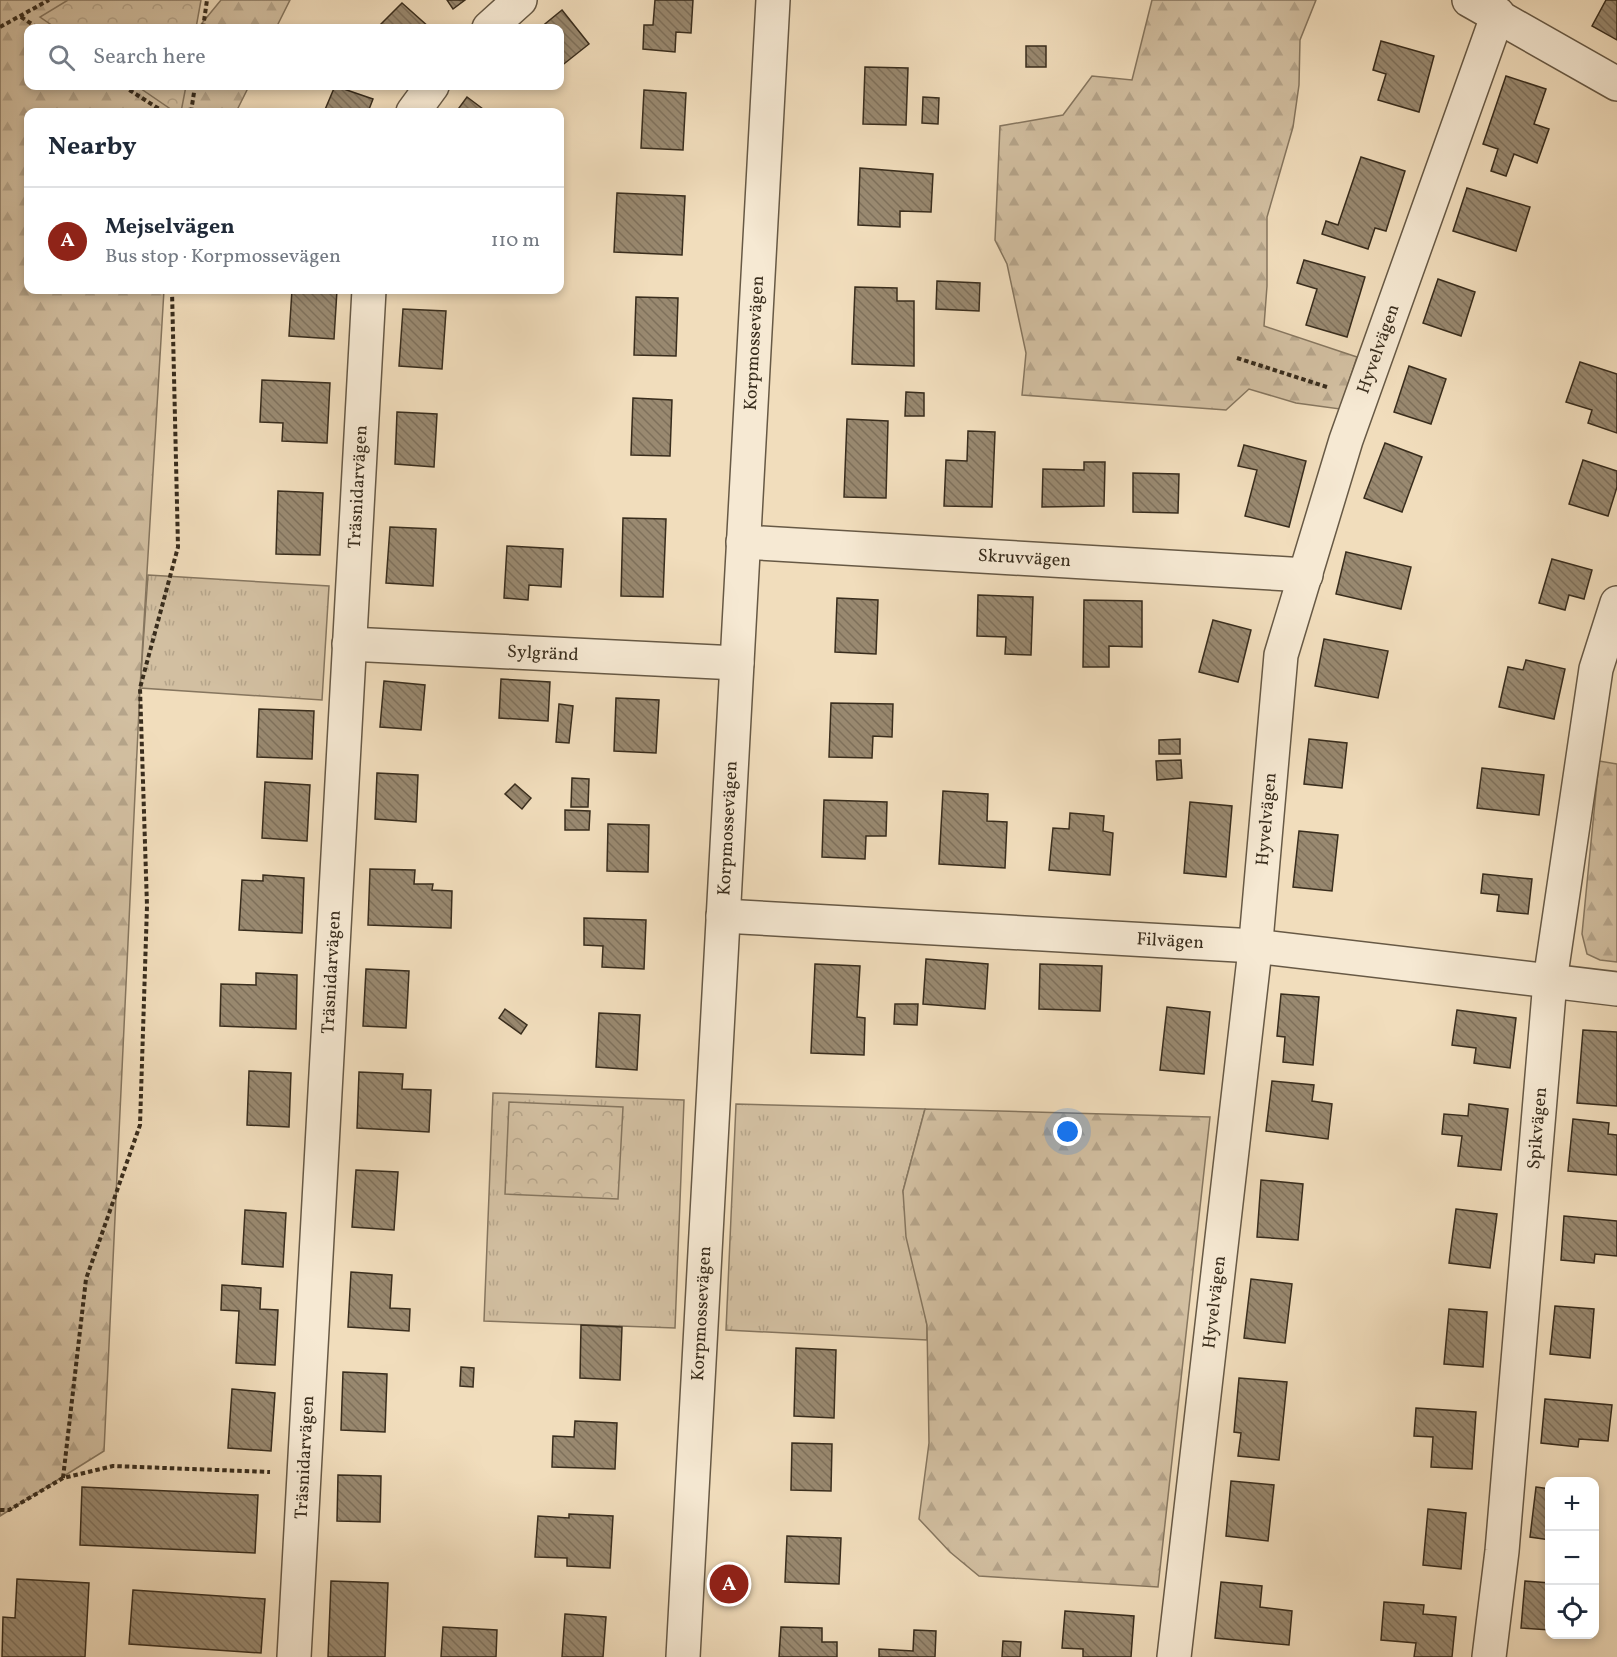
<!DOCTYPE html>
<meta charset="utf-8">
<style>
:root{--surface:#fff;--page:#f6f6f7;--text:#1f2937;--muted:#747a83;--line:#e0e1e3;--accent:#8f2418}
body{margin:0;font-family:Vollkorn,serif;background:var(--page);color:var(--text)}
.controls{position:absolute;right:18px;bottom:18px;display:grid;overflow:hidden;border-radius:12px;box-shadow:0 3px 9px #0003}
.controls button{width:54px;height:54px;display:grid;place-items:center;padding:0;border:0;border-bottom:2px solid var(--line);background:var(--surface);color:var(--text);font:30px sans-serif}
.you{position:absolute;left:1068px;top:1132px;width:21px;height:21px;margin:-15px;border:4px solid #fff;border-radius:50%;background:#1a73e8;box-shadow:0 0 0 9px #1a73e833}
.badge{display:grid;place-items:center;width:39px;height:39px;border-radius:50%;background:var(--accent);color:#fff;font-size:20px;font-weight:700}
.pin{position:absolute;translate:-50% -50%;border:3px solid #fff;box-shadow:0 2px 6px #0006}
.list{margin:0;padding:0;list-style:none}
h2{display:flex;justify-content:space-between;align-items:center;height:78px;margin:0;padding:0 24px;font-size:26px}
h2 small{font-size:20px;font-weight:400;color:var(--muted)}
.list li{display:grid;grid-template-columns:39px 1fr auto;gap:18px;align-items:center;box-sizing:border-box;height:108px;padding:0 24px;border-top:2px solid var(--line)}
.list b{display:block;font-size:22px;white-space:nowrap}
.list p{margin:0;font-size:20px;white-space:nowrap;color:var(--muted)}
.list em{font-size:20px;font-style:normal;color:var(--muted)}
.icon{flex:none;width:33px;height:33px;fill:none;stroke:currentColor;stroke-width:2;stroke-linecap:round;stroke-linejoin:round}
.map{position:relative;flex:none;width:1617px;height:1657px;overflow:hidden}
.search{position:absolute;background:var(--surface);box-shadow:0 3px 9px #0003;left:24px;top:24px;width:540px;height:66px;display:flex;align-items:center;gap:15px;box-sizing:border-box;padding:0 21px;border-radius:12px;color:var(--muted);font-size:22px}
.panel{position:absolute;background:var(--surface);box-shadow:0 3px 9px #0003;left:24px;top:108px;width:540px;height:186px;border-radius:12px}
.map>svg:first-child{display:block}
.grass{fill:url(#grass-tufts);stroke:#86765f;stroke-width:1.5}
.forest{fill:url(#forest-firs);stroke:#86765f;stroke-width:1.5}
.park{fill:url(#park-crowns);stroke:#86765f;stroke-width:1.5}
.building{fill:url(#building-back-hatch);stroke:#392d1d;stroke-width:1.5}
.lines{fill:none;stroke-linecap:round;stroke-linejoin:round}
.minor-casing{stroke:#675945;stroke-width:36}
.tertiary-casing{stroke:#675945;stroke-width:36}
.path{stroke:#392d1d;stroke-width:4;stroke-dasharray:4.5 3;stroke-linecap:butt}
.minor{stroke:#f6e9d3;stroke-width:33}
.tertiary{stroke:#f6e9d3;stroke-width:33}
.labels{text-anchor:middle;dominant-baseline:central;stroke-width:4.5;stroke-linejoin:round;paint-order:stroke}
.street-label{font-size:18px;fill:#392d1d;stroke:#f6e9d3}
</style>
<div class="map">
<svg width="1617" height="1657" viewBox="0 0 1617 1657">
<defs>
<pattern id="grass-tufts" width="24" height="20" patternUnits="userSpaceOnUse" patternTransform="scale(1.5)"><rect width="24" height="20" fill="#d2bfa1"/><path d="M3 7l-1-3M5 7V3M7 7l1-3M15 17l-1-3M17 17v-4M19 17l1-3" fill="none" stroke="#b5a48a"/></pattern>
<pattern id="forest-firs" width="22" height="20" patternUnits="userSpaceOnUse" patternTransform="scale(1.5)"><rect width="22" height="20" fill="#d2bfa1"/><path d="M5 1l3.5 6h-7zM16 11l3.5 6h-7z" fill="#b5a48a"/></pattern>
<pattern id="park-crowns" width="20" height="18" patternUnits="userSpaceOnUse" patternTransform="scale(1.5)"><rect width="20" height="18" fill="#d2bfa1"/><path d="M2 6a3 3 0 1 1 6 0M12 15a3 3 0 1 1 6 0" fill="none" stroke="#b5a48a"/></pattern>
<pattern id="building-back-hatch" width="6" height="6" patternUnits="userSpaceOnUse" patternTransform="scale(1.5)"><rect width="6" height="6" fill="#998970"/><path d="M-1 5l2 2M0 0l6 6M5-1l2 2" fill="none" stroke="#7e705b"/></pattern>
</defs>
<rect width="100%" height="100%" fill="#f1ddbc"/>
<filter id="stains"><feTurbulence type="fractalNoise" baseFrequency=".00333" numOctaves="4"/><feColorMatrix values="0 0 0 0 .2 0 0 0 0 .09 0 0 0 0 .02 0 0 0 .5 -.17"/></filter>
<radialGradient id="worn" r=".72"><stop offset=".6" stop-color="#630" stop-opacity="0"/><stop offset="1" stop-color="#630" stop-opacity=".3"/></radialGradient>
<g class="grass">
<path d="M148,575L329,586L322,700L140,688Z"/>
<path d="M493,1093L684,1100L675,1328L484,1321Z"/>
<path d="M736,1104L925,1109L903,1191L927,1325V1340L726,1330Z"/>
</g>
<g class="forest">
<path d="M0,0H112L154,28H28V86H249L236,112H28V290H164L140,688L104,1451L0,1516Z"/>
<path d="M221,0H290L276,28H198Z"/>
<path d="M1152,0H1316L1300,40L1299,85L1293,127L1267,217V286L1264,326L1357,357L1340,409L1296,403L1249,389L1226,410L1022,395L1026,353L1007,264L995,240L1000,126L1063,115L1092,76L1132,80Z"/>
<path d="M1599,761L1617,764V962L1600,960L1587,954L1582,934Z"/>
<path d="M925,1109L1210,1117L1158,1587L979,1576L950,1552L919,1519L929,1443L927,1325L906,1237L903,1191Z"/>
</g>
<g class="park">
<path d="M68,0H201L196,28H56L40,17Z"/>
<path d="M137,86H186L181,112H175Z"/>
<path d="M509,1102L623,1107L618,1199L505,1194Z"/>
</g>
<g class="building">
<path d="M447,0H465L453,9Z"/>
<path d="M655,0H693L691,33L676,32L675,52L643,49L644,25H653Z"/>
<path d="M1606,0H1617V40L1592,26Z"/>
<path d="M402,3L430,28H377Z"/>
<path d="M562,10L589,44L560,67V28H540Z"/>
<path d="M1381,41L1434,56L1419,112L1378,100L1386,74L1373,70Z"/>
<rect x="1026" y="46" width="20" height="21"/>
<path d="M865,67L908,68L906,125L863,124Z"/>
<path d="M1506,76L1546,89L1534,124L1549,129L1537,163L1514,154L1506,176L1491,171L1498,149L1483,144Z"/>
<path d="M335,86L373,99L368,112H324Z"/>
<path d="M644,90L686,93L683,150L641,148Z"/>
<path d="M467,97L487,112H456Z"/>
<path d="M923,97L939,98L938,124L922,123Z"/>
<path d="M1361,157L1405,171L1386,231L1375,228L1368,249L1322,234L1326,221L1338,225Z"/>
<path d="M860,168L933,174L931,212L900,211V227L858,225Z"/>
<path d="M1467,188L1530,207L1516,251L1453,231Z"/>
<path d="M617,193L685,196L682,255L614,252Z"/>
<path d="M1304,260L1365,277L1347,337L1306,325L1317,289L1297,283Z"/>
<path d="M1438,279L1475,292L1461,336L1423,323Z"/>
<path d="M937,281L980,283L979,311L936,309Z"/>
<path d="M855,287L897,288V301H914V366L852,364Z"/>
<path d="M292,290H337L334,339L289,336Z"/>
<path d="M636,297L678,298L676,356L634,355Z"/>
<path d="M403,309L446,311L442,369L399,366Z"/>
<path d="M1580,362L1617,374V433L1588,423L1592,410L1566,402Z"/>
<path d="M1409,366L1446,379L1431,424L1394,412Z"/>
<path d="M262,380L330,383L327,443L282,441L283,423L260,422Z"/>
<path d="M906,392L924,393V416H905Z"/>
<path d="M633,398L672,400L670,456L631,455Z"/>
<path d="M397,412L437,414L434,467L395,464Z"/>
<path d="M847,419L888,421L886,498L844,497Z"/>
<path d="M968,431L995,432L992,507L944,506L946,460L967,461Z"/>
<path d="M1385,443L1422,457L1402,512L1364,498Z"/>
<path d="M1244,445L1306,461L1289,527L1245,516L1257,470L1238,466Z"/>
<path d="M1583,460L1617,471V487L1608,516L1569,504Z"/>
<path d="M1084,462H1105L1104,506L1042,507L1043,469L1084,470Z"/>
<path d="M1133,473L1179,474L1178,513L1133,512Z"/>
<path d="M278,491L323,493L320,555L276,554Z"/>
<path d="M623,518L666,519L663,597L621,596Z"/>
<path d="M390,527L436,529L433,586L386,583Z"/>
<path d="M507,546L563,549L561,587L529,585L528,600L504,598Z"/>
<path d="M1346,552L1411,567L1401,609L1336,594Z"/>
<path d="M1552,559L1592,570L1584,599L1569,595L1565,610L1539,603Z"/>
<path d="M978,595L1033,597L1031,655L1005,654L1006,637L977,636Z"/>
<path d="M837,598L878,600L876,654L835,652Z"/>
<path d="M1084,600L1142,601V647L1109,646V667H1083Z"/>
<path d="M1213,620L1251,630L1238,682L1199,672Z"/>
<path d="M1324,639L1388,651L1378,698L1315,686Z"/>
<path d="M1526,660L1565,669L1554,719L1499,707L1508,667L1523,670Z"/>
<path d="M501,679L550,682L548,721L499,718Z"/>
<path d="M384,681L425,685L421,730L380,727Z"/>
<path d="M616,698L659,700L656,753L614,751Z"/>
<path d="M831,703L893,704L892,737L873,736L872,758L829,757Z"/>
<path d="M559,704L573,706L569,743L556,742Z"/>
<path d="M259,709L314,711L312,759L257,757Z"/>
<path d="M1180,739V754H1159V740Z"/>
<path d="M1309,739L1347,743L1342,788L1304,784Z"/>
<path d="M1181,760L1182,778L1157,780L1156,761Z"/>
<path d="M1482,768L1544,775L1539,815L1477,808Z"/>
<path d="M377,773L418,775L416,822L375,819Z"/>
<path d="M572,778L589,779L588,807H571Z"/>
<path d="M265,782L310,785L307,841L262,838Z"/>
<path d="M515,784L531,798L522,809L505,794Z"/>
<path d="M943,791L988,794L987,821L1007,822L1005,868L939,864Z"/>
<path d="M824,800L887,802L886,836H866L865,859L822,857Z"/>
<path d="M1190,802L1232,806L1226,877L1184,873Z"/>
<path d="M565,810L590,811L589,830H565Z"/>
<path d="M1070,813L1104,816L1103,831L1113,833L1110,875L1049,870L1053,828L1069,829Z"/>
<path d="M608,824L649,825L648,872L607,871Z"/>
<path d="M1299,831L1338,835L1332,891L1293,887Z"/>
<path d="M370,869L415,870L414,884H433L432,890L452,891L451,928L368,925Z"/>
<path d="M1483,874L1532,879L1528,914L1497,911L1499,895L1481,893Z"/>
<path d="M263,875L304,878L302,933L239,930L242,880L263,881Z"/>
<path d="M584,918L646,920L644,969L602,967L603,946L584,945Z"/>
<path d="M926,959L988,964L985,1009L923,1004Z"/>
<path d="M815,964L860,966L857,1017L865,1018L864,1055L811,1053Z"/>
<path d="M1040,964L1102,966L1100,1011L1039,1009Z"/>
<path d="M366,969L409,971L406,1028L363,1026Z"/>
<path d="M256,973L297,975L296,1029L220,1026L221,984L256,985Z"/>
<path d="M1281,994L1319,997L1313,1065L1283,1062L1285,1037L1277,1036Z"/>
<path d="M895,1004H918L917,1025L894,1024Z"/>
<path d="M1167,1007L1210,1012L1204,1074L1160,1070Z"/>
<path d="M505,1009L527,1025L521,1034L499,1018Z"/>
<path d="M1457,1010L1516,1018L1510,1068L1474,1063L1476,1048L1452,1045Z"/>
<path d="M599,1013L640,1015L637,1070L596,1067Z"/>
<path d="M1583,1030L1617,1032V1106L1577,1103Z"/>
<path d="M249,1071L291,1073L289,1127L247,1125Z"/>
<path d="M359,1072L403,1074L402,1089L431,1090L429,1132L357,1128Z"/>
<path d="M1272,1081L1314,1085L1312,1101L1332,1104L1328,1139L1266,1131Z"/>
<path d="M1469,1104L1508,1109L1501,1170L1458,1166L1462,1136L1442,1134L1444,1114L1468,1116Z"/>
<path d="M1573,1119L1609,1123L1608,1134L1617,1135V1175L1568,1171Z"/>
<path d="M356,1170L398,1172L394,1230L352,1227Z"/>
<path d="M1261,1180L1303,1184L1298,1240L1257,1237Z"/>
<path d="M1456,1209L1497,1214L1490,1268L1449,1263Z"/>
<path d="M245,1210L286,1213L283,1267L242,1264Z"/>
<path d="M1564,1216L1617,1221V1256L1595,1254L1594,1263L1561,1260Z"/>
<path d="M351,1272L392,1275L390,1308L410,1309L409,1331L348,1327Z"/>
<path d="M1251,1279L1292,1284L1285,1343L1244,1338Z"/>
<path d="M222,1285L261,1288L260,1309L278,1310L275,1365L236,1363L239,1311L221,1310Z"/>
<path d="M1555,1306L1594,1309L1590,1358L1550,1354Z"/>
<path d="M1449,1309L1487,1312L1483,1367L1444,1364Z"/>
<path d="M581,1325L622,1327L620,1380L580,1378Z"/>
<path d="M796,1348L836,1350L834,1418L794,1416Z"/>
<path d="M461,1367L474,1368L473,1387L460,1386Z"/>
<path d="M343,1372L387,1374L385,1432L341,1430Z"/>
<path d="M1239,1378L1287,1382L1279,1460L1238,1456L1241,1433L1234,1432Z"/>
<path d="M232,1389L275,1393L271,1451L228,1448Z"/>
<path d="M1545,1399L1612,1405L1608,1441L1579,1439L1578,1447L1541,1443Z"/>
<path d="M1416,1408L1476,1412L1472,1469L1431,1467L1433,1437L1414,1436Z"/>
<path d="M575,1421L617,1423L615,1469L552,1467L553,1436L574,1437Z"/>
<path d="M792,1443L832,1444L831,1491L791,1490Z"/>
<path d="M338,1475L381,1476L380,1522L337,1521Z"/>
<path d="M1231,1481L1274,1485L1268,1541L1226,1536Z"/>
<path d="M82,1487L258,1495L255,1553L80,1545Z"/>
<path d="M1536,1487L1550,1489V1540L1530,1537Z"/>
<path d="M1594,1493L1598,1494L1595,1521H1594Z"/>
<path d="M1428,1509L1466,1513L1461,1569L1423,1565Z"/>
<path d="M569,1514L613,1516L610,1568L567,1566V1558L535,1557L538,1516L569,1518Z"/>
<path d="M787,1536L841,1538L839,1584L785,1582Z"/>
<path d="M17,1579L89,1583L85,1657H2L3,1617L15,1618Z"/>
<path d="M331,1581L388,1583L385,1657H328Z"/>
<path d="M1525,1581L1550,1583V1630L1521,1628Z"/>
<path d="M1221,1582L1262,1586L1260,1607L1292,1611L1289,1645L1215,1638Z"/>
<path d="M133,1590L265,1599L261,1653L129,1644Z"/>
<path d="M1384,1602L1424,1605L1423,1614L1456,1617L1452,1657H1414L1416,1643L1381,1640Z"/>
<path d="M1065,1611L1134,1616L1131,1657H1083V1649L1062,1648Z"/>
<path d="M565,1614L606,1617L603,1657H562Z"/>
<path d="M443,1627L497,1630L496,1657H441Z"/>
<path d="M781,1627L822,1628V1642H837V1657H779Z"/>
<path d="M914,1630L936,1631L935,1657H879V1649L913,1651Z"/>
<path d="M1003,1641L1021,1642L1020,1657H1002Z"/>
</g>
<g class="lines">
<g class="minor-casing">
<g id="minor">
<path d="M1469,0L1617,84"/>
<path d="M489,28L520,0"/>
<path d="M413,112L432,86"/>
<path id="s1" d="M743,542L1306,575"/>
<path id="s2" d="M349,644L737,663"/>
<path id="s3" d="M723,916L1255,946L1617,989"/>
<path id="s4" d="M294,1657L369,290"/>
<path id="s5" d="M1174,1657L1256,941L1281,655L1346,440L1498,14"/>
<path id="s6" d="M1489,1657L1502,1551L1550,981L1596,669L1617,603"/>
</g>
</g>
<g class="tertiary-casing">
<g id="tertiary">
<path id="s7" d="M683,1657L773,0"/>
</g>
</g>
<g class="path">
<path d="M21,17L38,28"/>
<path d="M0,27L49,0"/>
<path d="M203,28L207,0"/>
<path d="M123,86L164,112"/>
<path d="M191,112L195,86"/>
<path d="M1237,358L1327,387"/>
<path d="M63,1478L86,1279L140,1125L147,906L140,688L178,547L172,290"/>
<path d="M0,1510H9L63,1478L113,1466L270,1472"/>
</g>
<use href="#minor" class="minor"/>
<use href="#tertiary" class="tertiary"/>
</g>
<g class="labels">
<g class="street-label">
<text stroke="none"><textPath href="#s7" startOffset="1316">Korpmossevägen</textPath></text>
<text stroke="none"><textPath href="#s5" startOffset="1329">Hyvelvägen</textPath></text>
<text stroke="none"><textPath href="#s4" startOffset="1172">Träsnidarvägen</textPath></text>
<text stroke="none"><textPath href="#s1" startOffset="282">Skruvvägen</textPath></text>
<text stroke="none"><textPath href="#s2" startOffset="194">Sylgränd</textPath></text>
<text stroke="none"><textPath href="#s5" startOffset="843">Hyvelvägen</textPath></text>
<text stroke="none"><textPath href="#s7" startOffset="830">Korpmossevägen</textPath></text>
<text stroke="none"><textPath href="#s3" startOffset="448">Filvägen</textPath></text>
<text stroke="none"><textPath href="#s4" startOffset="686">Träsnidarvägen</textPath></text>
<text stroke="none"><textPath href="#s6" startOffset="531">Spikvägen</textPath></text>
<text stroke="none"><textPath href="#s5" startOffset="357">Hyvelvägen</textPath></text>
<text stroke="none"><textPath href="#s7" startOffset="344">Korpmossevägen</textPath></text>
<text stroke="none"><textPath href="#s4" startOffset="200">Träsnidarvägen</textPath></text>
</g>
</g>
<rect width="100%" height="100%" filter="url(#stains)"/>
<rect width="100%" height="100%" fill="url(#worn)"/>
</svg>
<div class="controls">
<button>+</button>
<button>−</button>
<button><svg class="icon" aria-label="locate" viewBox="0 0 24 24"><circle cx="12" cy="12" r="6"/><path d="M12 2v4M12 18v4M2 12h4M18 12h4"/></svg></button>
</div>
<div class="you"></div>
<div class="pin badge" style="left:729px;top:1584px">A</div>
<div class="search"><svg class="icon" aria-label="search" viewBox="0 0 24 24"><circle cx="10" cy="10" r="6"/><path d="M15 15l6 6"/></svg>Search here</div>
<section class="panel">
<h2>Nearby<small></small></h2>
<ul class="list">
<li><span class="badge">A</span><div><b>Mejselvägen</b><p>Bus stop · Korpmossevägen</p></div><em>110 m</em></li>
</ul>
</section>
</div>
